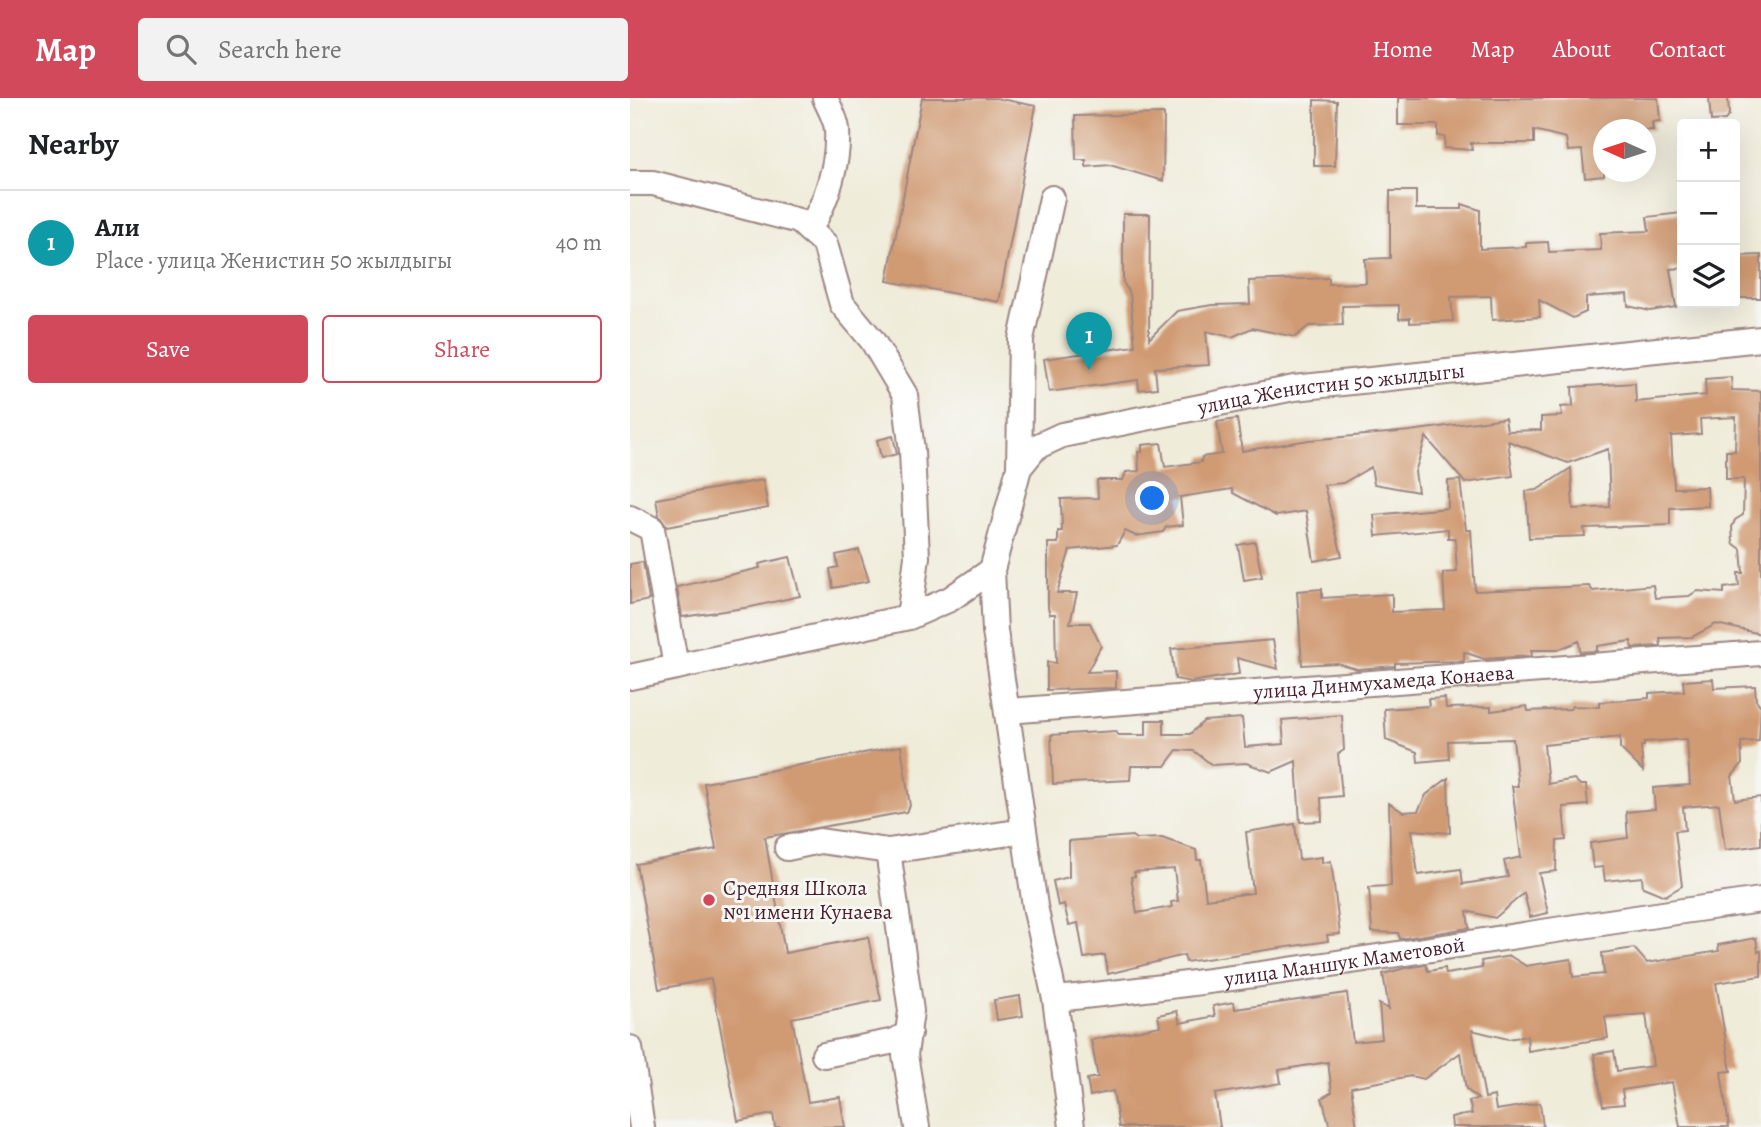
<!DOCTYPE html>
<meta charset="utf-8">
<style>
:root{--surface:#fff;--page:#f2f2f2;--text:#202124;--muted:#757577;--line:#e0e0e0;--accent:#d1495b}
body{margin:0;font-family:Alegreya,serif;background:var(--page);color:var(--text)}
.controls{position:absolute;right:21px;top:21px;display:grid;overflow:hidden;border-radius:7px;box-shadow:0 7px 28px #0002}
.controls button{width:63px;height:63px;display:grid;place-items:center;padding:0;border:0;border-bottom:2px solid var(--line);background:var(--surface);color:var(--text);font:35px sans-serif}
.compass{position:absolute;left:963px;top:21px;width:63px;height:63px;border-radius:50%;background:var(--surface);box-shadow:0 7px 28px #0002;rotate:273deg}
.you{position:absolute;left:523px;top:401px;width:24px;height:24px;margin:-18px;border:5px solid #fff;border-radius:50%;background:#1a73e8;box-shadow:0 0 0 10px #1a73e833}
.badge{display:grid;place-items:center;width:46px;height:46px;border-radius:50%;background:var(--accent);color:#fff;font-size:23px;font-weight:700}
.pin{position:absolute;translate:-50% -58px;filter:drop-shadow(0 2px 4px #0008)}
.pin::after{content:'';position:absolute;top:37px;width:24px;height:21px;background:inherit;clip-path:polygon(0 0,100% 0,50% 100%)}
.list{margin:0;padding:0;list-style:none}
h2{display:flex;justify-content:space-between;align-items:center;height:91px;margin:0;padding:0 28px;font-size:30px}
h2 small{font-size:23px;font-weight:400;color:var(--muted)}
.list li{display:grid;grid-template-columns:46px 1fr auto;gap:21px;align-items:center;box-sizing:border-box;height:105px;padding:0 28px;border-top:2px solid var(--line)}
.list b{display:block;font-size:26px;white-space:nowrap}
.list p{margin:0;font-size:23px;white-space:nowrap;color:var(--muted)}
.list em{font-size:23px;font-style:normal;color:var(--muted)}
.actions{display:flex;gap:14px;padding:21px 28px}
.actions a{flex:1;padding:16px 0;border:2px solid var(--accent);border-radius:7px;text-align:center;font-size:24px;color:var(--accent)}
.actions .main{background:var(--accent);color:#fff}
.icon{flex:none;width:38px;height:38px;fill:none;stroke:currentColor;stroke-width:2;stroke-linecap:round;stroke-linejoin:round}
.map{position:relative;flex:none;width:1131px;height:1029px;overflow:hidden}
header{display:flex;align-items:center;gap:42px;box-sizing:border-box;height:98px;padding:0 35px;background:var(--accent);color:#fff}
header strong{font-size:33px}
nav{display:flex;gap:38px;margin-inline-start:auto;font-size:24px}
.search{width:490px;height:63px;background:var(--page);display:flex;align-items:center;gap:18px;box-sizing:border-box;padding:0 24px;border-radius:7px;color:var(--muted);font-size:26px}
main{display:flex}
aside{flex:1;background:var(--surface)}
.map>svg:first-child{display:block}
.building{fill:#d09a72;fill-rule:evenodd}
.lines{fill:none;stroke-linecap:round;stroke-linejoin:round}
.minor-casing{stroke:#9d8682;stroke-width:28}
.minor{stroke:#fff;stroke-width:24}
.poi-dot{fill:#d1495b;stroke:#f6f6f2;stroke-width:2.5}
.labels{text-anchor:middle;dominant-baseline:central;stroke-width:6;stroke-linejoin:round;paint-order:stroke}
.street-label{font-size:21px;fill:#4a1f2b;stroke:#f6f6f2}
.poi-label{font-size:21px;fill:#4a1f2b;stroke:#f6f6f2;text-anchor:start}
</style>
<header>
<strong>Map</strong>
<div class="search"><svg class="icon" aria-label="search" viewBox="0 0 24 24"><circle cx="10" cy="10" r="6"/><path d="M15 15l6 6"/></svg>Search here</div>
<nav><a>Home</a><a>Map</a><a>About</a><a>Contact</a></nav>
</header>
<main>
<aside>
<h2>Nearby<small></small></h2>
<ul class="list">
<li><span class="badge" style="background:#0f9aa8">1</span><div><b>Али</b><p>Place · улица Женистин 50 жылдыгы</p></div><em>40 m</em></li>
</ul>
<div class="actions"><a class="main">Save</a><a>Share</a></div>
</aside>
<div class="map">
<svg width="1131" height="1029" viewBox="0 0 1131 1029">
<rect width="100%" height="100%" fill="#f6f6f2"/>
<filter id="ink" filterUnits="userSpaceOnUse"><feTurbulence type="fractalNoise" baseFrequency=".0143" numOctaves="2"/><feDisplacementMap in="SourceGraphic" scale="14" xChannelSelector="R" yChannelSelector="G"/><feConvolveMatrix kernelMatrix="1 2 1 2 8 2 1 2 1" color-interpolation-filters="sRGB"/></filter>
<filter id="wash" filterUnits="userSpaceOnUse"><feTurbulence type="fractalNoise" baseFrequency=".00686" numOctaves="4" result="noise"/><feDisplacementMap in="SourceGraphic" scale="28" xChannelSelector="R" yChannelSelector="G"/><feGaussianBlur stdDeviation="1.57" result="paint"/><feColorMatrix in="noise" values="0 0 0 0 0 0 0 0 0 0 0 0 0 0 0 0 0 1.4 0 .05"/><feComposite in="paint" operator="in"/></filter>
<g filter="url(#wash)">
<rect width="100%" height="100%" fill="#f0ecda"/>
<g id="blocks">
<g class="building">
<path d="M292,0H366L406,8L369,204L257,183Z"/>
<path d="M768,0H1028L1030,23L1022,24L1023,32H974V78L955,80L952,52L938,53L936,40L904,32V45H841L842,52L814,50L815,39L808,38V27H768Z"/>
<path d="M1079,0H1098L1099,17L1095,22L1081,23Z"/>
<path d="M684,2L707,3L705,68H684Z"/>
<path d="M534,16L533,83L480,67L456,69V62H446L445,18Z"/>
<path d="M760,93H786V111H832V106L850,112V151L896,149V145L918,144L919,154L971,152L970,135L1019,133L1017,119L1051,115L1052,170L1040,171L1046,209L1020,213L998,208L997,196L956,199V214L943,220L909,202L910,219L862,222L861,198L821,199L823,223L780,225V220L769,221V207L712,208L713,227L679,228L665,239L622,230L602,239L576,233L579,267L525,270L527,290L509,292L508,282L419,294L414,261L505,248L500,196L493,184V116H520L519,241L547,213L582,207L620,206L619,183L699,180V186L736,185L735,161L760,160Z"/>
<path d="M1131,157V200H1105V158Z"/>
<path d="M1101,279L1102,292L1131,293V536L1086,526L1062,539L1030,540L1031,548L1002,550L1001,543L967,548V553L950,554L949,543L927,552H901L902,558L854,561L834,554V563L765,565V568L727,571L707,565L672,567L667,493L692,491V500L762,496V514L815,512L813,475L827,474L825,440H818V431L746,438L744,417L818,410V383L830,382L836,432H841L845,493L959,488L963,493L1023,487L1025,500L1059,498L1067,493L1094,495V490L1109,488L1108,475H1113L1111,451L1103,445L1102,429L1105,422L1113,417L1114,381H1096V353H1105L1106,319L1070,321L1071,336L1041,338L1044,390L1077,389L1078,408L1040,410V427L954,430L955,438L899,440L896,393L907,392L941,370L943,411L980,409L978,351L938,365L878,343L883,378L835,385L796,339L785,374L788,394L744,386L741,369L713,385L694,387L712,458L684,463L676,413L646,418L603,395L602,391L550,399L553,427L536,429L533,434L506,438L495,433L487,447L440,452L427,495H447L440,525H460L471,548L457,574L486,573V590L417,592V564L426,565L425,516H420L418,510V445H428V433H432L431,401L468,400L467,382H493L496,374L509,373L508,354H512V347L531,345L535,369L571,364L572,359L592,356L587,324L607,321L612,353L679,342L780,333L875,320L877,333L911,332V319L932,318L931,309L943,308L942,289L1005,285L1006,304L1076,297L1075,281Z"/>
<path d="M263,338L267,356L251,360L247,342Z"/>
<path d="M133,382L138,410L37,429L29,418L26,401Z"/>
<path d="M625,444L632,479L614,482L608,447Z"/>
<path d="M229,452L239,483L203,490L200,471L208,469L206,457Z"/>
<path d="M160,459L170,498L121,509L52,519L47,489L130,470L129,466Z"/>
<path d="M13,464L19,502L0,506V466Z"/>
<path d="M643,542L648,571L607,560L609,576L561,584L545,581L541,551Z"/>
<path d="M1083,581L1084,590L1125,588L1126,602L1131,608L1129,643L1111,644L1112,666L1102,678L1105,702L1131,699V747L1095,752L1089,706L1053,709L1055,732L1045,733L1052,788L1035,798L1013,789L1012,779L975,783L973,769L963,770L960,745L998,740L996,714L1025,711L1023,690L1060,687L1057,641L1014,644V648H1011L1013,673L990,650V639L914,647L918,686L944,681L950,687H956L958,707L933,709L936,742L927,743L926,773L909,775L918,815L900,819L894,795L865,820L837,813L839,830L770,841L768,835L742,834L739,789L761,788L759,705L773,714L788,713L796,697L818,680L820,735L782,732L788,777L831,771L833,786L878,779L874,763L891,759L882,688H888L883,641L818,643L819,661L788,664L787,654L756,642L754,611L799,608L798,601L815,600L816,610L861,609V613L897,608L898,613L940,611L942,608L969,609V604L1019,600V595L1054,593L1053,583Z"/>
<path d="M712,617L714,652L708,656L712,698L691,700L692,723L670,724L666,663L641,674L616,665L582,667L564,653L547,652L535,668H501L500,682L423,686L421,637L486,633L488,637H516V622H534V636H560L574,623L612,620L615,649L654,646L652,622Z"/>
<path d="M271,648L280,708L276,714L135,739L155,855L238,839L251,902L162,920L178,1004L210,999L215,1029H145L143,1016L108,1023L81,881L29,891L6,766L86,751L74,685Z"/>
<path d="M665,726L669,762L692,759V765L701,763L710,836L697,837L698,843L556,864L554,857L478,876L475,857L454,860L448,825L439,827L434,806L428,808L423,783L439,779V743L502,738L506,741L532,740L566,752L567,762H571L576,801L623,795L616,734ZM544,771L548,803L541,804L542,809L507,815L501,779L505,778L504,774Z"/>
<path d="M1126,840L1128,854L1131,853V878L1086,885L1101,973L1091,974L1099,1029H1050L1042,984L992,992L994,1006L973,1008L964,956L984,953L987,973L1023,968L1016,916L975,919L978,940L898,953L897,938L878,941L842,932L855,1000L864,998L866,1012L910,1005L913,1029H822L821,1019L842,1016L839,1003L848,1001L836,991L830,955L794,981L781,978L721,989L727,1029H700L692,1000L702,994L698,964L649,972L651,985L585,996L590,1029H489L483,993L460,998L457,981L468,979L461,942L530,928L528,917L547,913L550,925L585,918L583,908L604,904L605,911L717,895L723,944L752,941L749,906L759,911L753,876L775,870L796,867L798,873L815,870L816,876L852,870L851,863L880,858L896,868L941,861L943,879L974,876L972,855L1004,850L1017,865L1089,853L1088,847Z"/>
<path d="M390,898L393,918L367,922L364,902Z"/>
</g>
</g>
</g>
<g filter="url(#ink)">
<use href="#blocks" fill-opacity="0" stroke="#9d8682" stroke-width="2"/>
<g class="lines">
<g class="minor-casing">
<g id="minor">
<path d="M0,85H23L169,123L195,146L212,206L242,242L275,297L282,353L287,459L279,519"/>
<path d="M179,132C197,103 209,65 207,31C206,21 199,9 195,0"/>
<path d="M389,370L391,241L422,100"/>
<path d="M0,420L22,431L46,569"/>
<path d="M0,579L279,519L320,501L362,472"/>
<path id="s1" d="M377,613L1131,555"/>
<path d="M157,750L190,743L258,753L394,733"/>
<path d="M258,753L281,913L275,957L287,1029"/>
<path id="s2" d="M425,901C662,877 895,834 1131,802"/>
<path d="M0,950L12,1029"/>
<path d="M194,957L265,943L279,935"/>
<path id="s3" d="M442,1029L425,901L405,808L365,533L362,472L389,370L406,349L432,337L664,290L1131,241"/>
</g>
</g>
<use href="#minor" class="minor"/>
</g>
</g>
<circle class="poi-dot" cx="79" cy="802" r="7"/>
<g class="labels">
<g class="street-label">
<text stroke="none"><textPath href="#s3" startOffset="998">улица Женистин 50 жылдыгы</textPath></text>
<text stroke="none"><textPath href="#s1" startOffset="378">улица Динмухамеда Конаева</textPath></text>
<text stroke="none"><textPath href="#s2" startOffset="292">улица Маншук Маметовой</textPath></text>
</g>
<g class="poi-label">
<text x="93" y="790">Средняя Школа<tspan x="93" dy="24">№1 имени Кунаева</tspan></text>
</g>
</g>
</svg>
<div class="controls">
<button>+</button>
<button>−</button>
<button><svg class="icon" aria-label="layers" viewBox="0 0 24 24"><path d="M12 4l9 5-9 5-9-5zM3 14l9 5 9-5"/></svg></button>
</div>
<svg class="compass" viewBox="-18 -18 36 36"><path d="M0-13l5 13h-10z" fill="#e53935"/><path d="M0 13l5-13h-10z" fill="#757577"/></svg>
<div class="you"></div>
<div class="pin badge" style="left:459px;top:272px;background:#0f9aa8">1</div>
</div>
</main>
